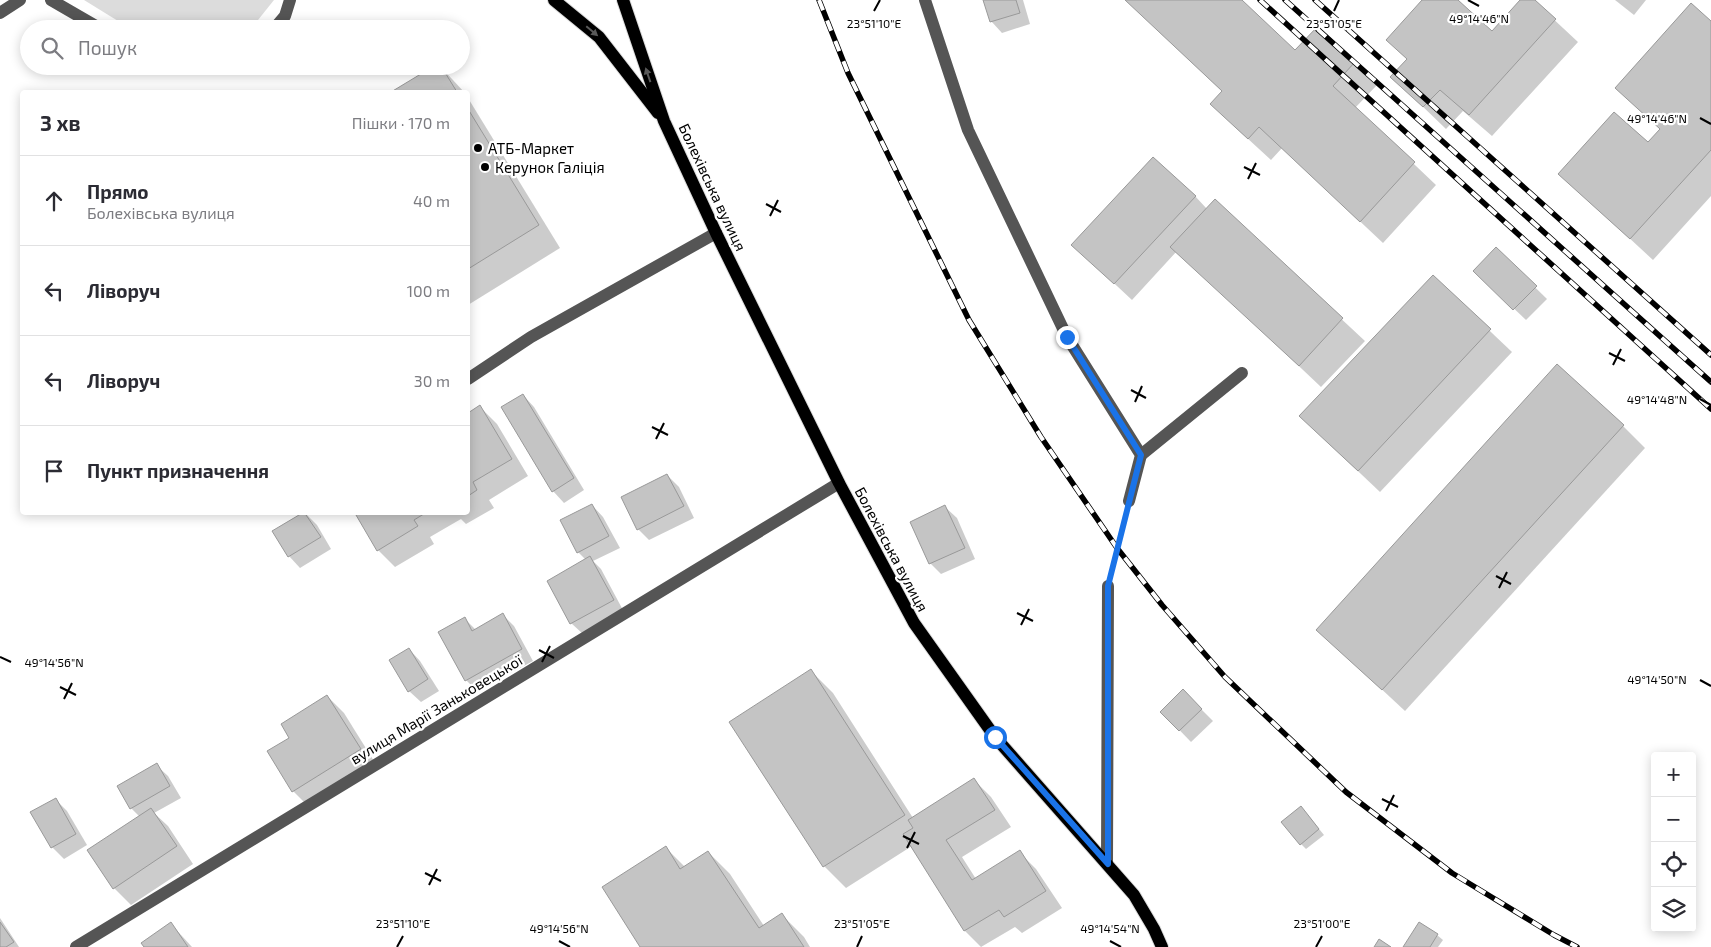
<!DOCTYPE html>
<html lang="uk">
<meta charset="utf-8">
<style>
:root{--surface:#fff;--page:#f7f7f7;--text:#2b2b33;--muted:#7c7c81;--line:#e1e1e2}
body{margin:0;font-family:"Exo 2",sans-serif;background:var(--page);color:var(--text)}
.controls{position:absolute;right:15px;bottom:15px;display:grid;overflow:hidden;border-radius:5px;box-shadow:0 2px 12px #0003}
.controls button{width:45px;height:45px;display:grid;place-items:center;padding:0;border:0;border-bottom:1px solid var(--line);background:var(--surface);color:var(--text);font:25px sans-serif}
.stop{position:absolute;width:15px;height:15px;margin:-11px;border:4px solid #1a73e8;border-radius:50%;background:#fff}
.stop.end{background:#1a73e8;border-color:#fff;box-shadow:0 1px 5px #0008}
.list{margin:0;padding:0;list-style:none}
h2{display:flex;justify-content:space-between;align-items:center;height:65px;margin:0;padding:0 20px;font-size:21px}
h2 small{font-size:16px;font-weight:400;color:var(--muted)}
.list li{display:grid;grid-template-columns:32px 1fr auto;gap:15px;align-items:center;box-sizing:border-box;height:90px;padding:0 20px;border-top:1px solid var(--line)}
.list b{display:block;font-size:19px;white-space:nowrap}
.list p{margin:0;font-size:16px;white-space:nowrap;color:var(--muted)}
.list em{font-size:16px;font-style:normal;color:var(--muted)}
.icon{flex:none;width:28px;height:28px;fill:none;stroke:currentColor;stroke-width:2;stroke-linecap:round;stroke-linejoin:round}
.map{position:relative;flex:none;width:1711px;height:947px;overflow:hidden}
.search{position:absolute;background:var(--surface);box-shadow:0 2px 12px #0003;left:20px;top:20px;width:450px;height:55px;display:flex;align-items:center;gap:12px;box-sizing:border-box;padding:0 18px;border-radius:28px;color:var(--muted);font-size:19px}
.panel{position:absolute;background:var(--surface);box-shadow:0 2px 12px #0003;left:20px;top:90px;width:450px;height:425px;border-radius:5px}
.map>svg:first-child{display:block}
.green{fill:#dcdcdc}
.shadow{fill:#0003}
.building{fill:#c4c4c4;stroke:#999}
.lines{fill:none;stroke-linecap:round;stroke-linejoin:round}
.major-casing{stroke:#dbdbdb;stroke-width:14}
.path{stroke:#777;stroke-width:3;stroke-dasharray:1 2.5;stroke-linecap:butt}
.minor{stroke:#555;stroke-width:12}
.major{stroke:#000;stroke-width:12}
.rail-casing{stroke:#000;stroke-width:5.5}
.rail{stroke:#fff;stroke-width:4;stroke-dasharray:11;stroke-linecap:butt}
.oneway{fill:#595959}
.route{stroke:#1a73e8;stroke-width:6}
.ticks{fill:none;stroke:#000;stroke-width:2}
.poi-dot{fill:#000;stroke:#fff;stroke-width:2}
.labels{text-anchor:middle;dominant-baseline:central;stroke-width:4.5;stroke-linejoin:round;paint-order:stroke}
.poi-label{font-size:15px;fill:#000;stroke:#fff;text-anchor:start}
.street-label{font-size:15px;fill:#000;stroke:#fff}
.ticks-label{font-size:12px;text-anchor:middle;fill:#000;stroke:#fff;stroke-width:4.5;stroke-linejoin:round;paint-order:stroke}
</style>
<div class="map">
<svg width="1711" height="947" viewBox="0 0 1711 947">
<rect width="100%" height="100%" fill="#fff"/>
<path class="green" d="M84,0H274L254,25L248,29H131Z"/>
<g class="shadow">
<path d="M985,0H1023L1030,24L1002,33L991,21Z"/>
<path d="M1126,0H1240L1295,52L1318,28L1377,85L1355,108L1436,185L1383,243L1282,148L1271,160L1234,126L1223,92Z"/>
<path d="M1423,0H1456L1492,33L1522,0H1533L1578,42L1492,136L1463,111L1446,129L1392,77L1408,60L1387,40Z"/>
<path d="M1615,0H1646L1634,15Z"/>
<path d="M1711,23V196L1653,260L1560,174L1648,144L1661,130L1617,88Z"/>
<path d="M436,66H440L464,92H394Z"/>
<path d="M468,98L560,248L468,305Z"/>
<path d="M1195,196L1207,209L1215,201L1365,341L1321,387L1177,251L1132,300L1073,245Z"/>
<path d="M1496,249L1547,299L1526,320L1486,282Z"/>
<path d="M1433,277L1512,352L1380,492L1323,438Z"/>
<path d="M523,395L534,407L584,490L564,503L553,491Z"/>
<path d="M480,407L497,424L528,476L489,500L494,508L466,524L461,519L430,537L434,544L395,567L378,550L358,516L363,512H468V414Z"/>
<path d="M1623,426L1645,448L1405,711L1318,630Z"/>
<path d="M667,475L679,487L694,518L649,540L638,529Z"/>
<path d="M592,505L603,517L620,548L593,561L601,569L624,612L583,634L571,623L586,560L578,552Z"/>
<path d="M945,507L957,518L975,559L941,574L930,563Z"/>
<path d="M305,513L317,525L331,549L300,568L289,556L274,532Z"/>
<path d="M503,615L514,626L533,661L477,691L466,680L464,618L476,630Z"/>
<path d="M409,649L420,661L439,691L421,702L409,691Z"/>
<path d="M811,671L833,693L913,818L974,780L991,797L1011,827L962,857L976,879L1019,852L1036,869L1062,908L1022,933L1015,927L981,947L965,931L912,846L846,888L824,866Z"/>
<path d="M1183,691L1213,721L1191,742L1162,712Z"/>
<path d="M327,696L344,713L377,766L310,808L293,791L291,738Z"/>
<path d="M156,765L168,776L181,798L154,813L168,826L193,864L131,905L114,888L140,817L131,808Z"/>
<path d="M55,799L67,811L87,845L64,859L52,847L32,813Z"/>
<path d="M1306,813L1324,835L1306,849L1301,844Z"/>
<path d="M666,848L685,867L708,852L730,874L764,926L782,915L804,937L810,947H642Z"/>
<path d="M0,918L19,947H0Z"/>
<path d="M171,924L192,947H146Z"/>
<path d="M1437,935L1443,940L1438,947H1405Z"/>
</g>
<g class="building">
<path d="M983,0H1016L1020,13L990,22Z"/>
<path d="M1125,0H1242L1295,50L1318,26L1355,62L1333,86L1415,162L1360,222L1259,127L1248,139L1210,104L1222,91Z"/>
<path d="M1422,0H1458L1492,31L1520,0H1535L1556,19L1469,115L1440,90L1423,107L1390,77L1407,59L1386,40Z"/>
<path d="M1691,3L1711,21V150L1630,239L1558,174L1614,112L1648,142L1660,129L1615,88Z"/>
<path d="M434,66H441L457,92H391Z"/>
<path d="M468,109L539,225L468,269Z"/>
<path d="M1153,157L1196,196L1114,284L1071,245Z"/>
<path d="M1215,199L1343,318L1299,366L1170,247Z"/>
<path d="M1496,247L1537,286L1513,310L1473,271Z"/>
<path d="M1433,275L1491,329L1358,471L1299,416Z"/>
<path d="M1557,364L1624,425L1382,690L1316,630Z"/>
<path d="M523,394L574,478L552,492L501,407Z"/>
<path d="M480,405L512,459L473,482L477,490L468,496V413Z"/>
<path d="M667,474L684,506L637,530L621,497Z"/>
<path d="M592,504L609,536L577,553L560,520Z"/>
<path d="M945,505L965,548L929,564L910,522Z"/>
<path d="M304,512L321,537L288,557L272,531Z"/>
<path d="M361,512H427L414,520L418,526L377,551L356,515Z"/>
<path d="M590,556L614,600L570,624L547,581Z"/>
<path d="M503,613L522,649L465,681L438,632L465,617L472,631Z"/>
<path d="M409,648L428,679L408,692L389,660Z"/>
<path d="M811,669L905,815L823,867L729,722Z"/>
<path d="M1183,689L1202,709L1179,731L1160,712Z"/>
<path d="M327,695L361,749L292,792L267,751L289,738L281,724Z"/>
<path d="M157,763L170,786L130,809L117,786Z"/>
<path d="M974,778L995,810L946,840L972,880L1020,850L1046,891L1004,917L999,910L964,931L903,834L913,828L908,820Z"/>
<path d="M56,798L76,834L51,848L30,812Z"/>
<path d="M1301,806L1319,829L1300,845L1281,822Z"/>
<path d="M151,808L177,846L113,889L87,850Z"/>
<path d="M666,846L680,869L708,851L759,928L782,913L804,947H640L602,887Z"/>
<path d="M0,922L14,942L6,947H0Z"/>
<path d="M171,922L188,947H144L141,943Z"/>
<path d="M1419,922L1438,934L1430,947H1403Z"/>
<path d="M1379,939L1391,947H1374Z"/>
</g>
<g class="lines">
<g class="major-casing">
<g id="major">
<path d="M554,0L599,37L658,113"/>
<path d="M623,0L664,121L716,233L839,483L914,623L995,737L1134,895L1154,929L1162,947"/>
</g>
</g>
<path class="path" d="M1112,568L1124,519"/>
<g class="minor">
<path d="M51,0L101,29"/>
<path d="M925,0L968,130L1067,337L1141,455L1129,501"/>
<path d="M0,13L20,0"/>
<path d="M274,29L285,16L290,0"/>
<path d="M186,66L196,68L205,66"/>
<path d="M468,379L531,337L716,233"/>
<path d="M1141,455L1242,373"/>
<path d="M1107,863L1108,586"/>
<path d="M76,947L839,483"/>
</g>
<use href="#major" class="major"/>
<g class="rail-casing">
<g id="rail">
<path d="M819,0L848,73L969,320L1041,437L1117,548L1162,605L1225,677L1346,792L1452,873L1554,935L1577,947"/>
<path d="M1260,0L1711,409"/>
<path d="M1285,0L1711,382"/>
<path d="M1315,0L1711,355"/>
</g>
</g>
<use href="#rail" class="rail"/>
</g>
<defs><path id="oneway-solid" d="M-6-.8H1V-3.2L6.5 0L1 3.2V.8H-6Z" transform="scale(1.25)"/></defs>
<g class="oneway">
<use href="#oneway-solid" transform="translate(592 31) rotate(40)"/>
<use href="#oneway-solid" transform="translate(648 75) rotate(-109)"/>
</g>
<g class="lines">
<path class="route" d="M995,737L1108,864V586L1141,455L1067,337"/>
</g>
<path class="ticks" d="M1468,0L1479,6M874,11L880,0M1334,11L1339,0M1700,118L1711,124M1244,167L1260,175M1248,179L1256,163M766,204L781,212M770,216L778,200M1609,353L1625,361M1613,365L1621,349M1131,390L1146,398M1700,399L1711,405M1135,402L1142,386M652,427L668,435M656,439L664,423M1496,576L1511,584M1499,588L1507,572M1017,613L1033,621M1021,625L1029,609M539,650L554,658M0,657L11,662M542,662L550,646M1700,680L1711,686M60,687L76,695M64,699L72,683M1382,799L1398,807M1386,811L1394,795M903,836L919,844M907,848L915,832M425,873L441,881M429,885L437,869M559,941L570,947M1110,941L1121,947M397,947L403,936M857,947L862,936M1316,947L1322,936"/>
<g class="poi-dot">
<circle cx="478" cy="148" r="5"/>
<circle cx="485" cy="167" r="5"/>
</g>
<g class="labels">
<g class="poi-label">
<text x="488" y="148">АТБ-Маркет</text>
<text x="495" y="167">Керунок Галіція</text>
</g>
<g class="street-label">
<text transform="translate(713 187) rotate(65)">Болехівська вулиця</text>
<text transform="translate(892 549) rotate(62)">Болехівська вулиця</text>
<text transform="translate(436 709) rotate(-31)">вулиця Марії Заньковецької</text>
</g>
</g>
<g class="ticks-label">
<text x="1479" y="23">49°14'46"N</text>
<text x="874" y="28">23°51'10"E</text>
<text x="1334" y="28">23°51'05"E</text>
<text x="1657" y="123">49°14'46"N</text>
<text x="1657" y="404">49°14'48"N</text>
<text x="54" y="667">49°14'56"N</text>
<text x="1657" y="684">49°14'50"N</text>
<text x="403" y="928">23°51'10"E</text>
<text x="862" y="928">23°51'05"E</text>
<text x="1322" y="928">23°51'00"E</text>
<text x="559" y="933">49°14'56"N</text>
<text x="1110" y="933">49°14'54"N</text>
</g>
</svg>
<div class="controls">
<button>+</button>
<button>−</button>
<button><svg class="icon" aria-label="locate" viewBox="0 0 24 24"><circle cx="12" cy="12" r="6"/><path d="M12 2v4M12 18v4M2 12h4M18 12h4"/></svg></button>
<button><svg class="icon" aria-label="layers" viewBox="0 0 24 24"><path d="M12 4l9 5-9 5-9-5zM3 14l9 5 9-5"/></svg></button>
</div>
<div class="stop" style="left:995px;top:737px"></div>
<div class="stop end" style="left:1067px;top:337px"></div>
<div class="search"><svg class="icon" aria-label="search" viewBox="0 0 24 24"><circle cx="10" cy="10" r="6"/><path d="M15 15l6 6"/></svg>Пошук</div>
<section class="panel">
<h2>3 хв<small>Пішки · 170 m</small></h2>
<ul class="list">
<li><svg class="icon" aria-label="ahead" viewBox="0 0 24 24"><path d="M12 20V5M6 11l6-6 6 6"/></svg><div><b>Прямо</b><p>Болехівська вулиця</p></div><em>40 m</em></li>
<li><svg class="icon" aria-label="left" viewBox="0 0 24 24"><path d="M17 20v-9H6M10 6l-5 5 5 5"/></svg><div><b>Ліворуч</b></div><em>100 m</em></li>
<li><svg class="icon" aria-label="left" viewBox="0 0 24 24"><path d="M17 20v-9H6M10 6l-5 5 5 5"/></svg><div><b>Ліворуч</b></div><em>30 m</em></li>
<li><svg class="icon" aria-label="arrive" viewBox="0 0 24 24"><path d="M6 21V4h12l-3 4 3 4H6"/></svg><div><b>Пункт призначення</b></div></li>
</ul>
</section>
</div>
